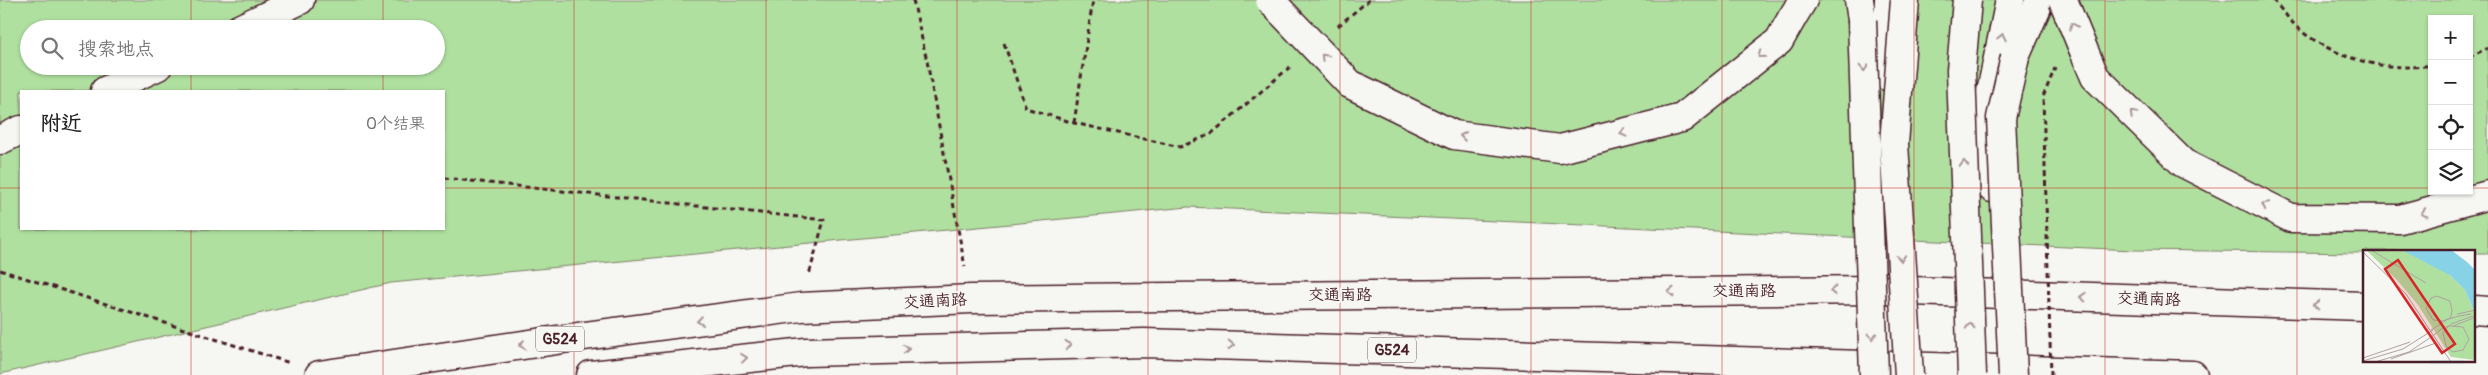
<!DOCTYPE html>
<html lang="zh">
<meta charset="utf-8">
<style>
:root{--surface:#fff;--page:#f2f2f2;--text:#222;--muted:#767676;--line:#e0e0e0}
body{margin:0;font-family:Pangolin,"LXGW WenKai TC",sans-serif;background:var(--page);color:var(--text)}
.controls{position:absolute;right:15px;top:15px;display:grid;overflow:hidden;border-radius:0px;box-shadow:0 1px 4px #0004}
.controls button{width:45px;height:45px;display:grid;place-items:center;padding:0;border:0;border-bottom:1px solid var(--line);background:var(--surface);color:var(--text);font:25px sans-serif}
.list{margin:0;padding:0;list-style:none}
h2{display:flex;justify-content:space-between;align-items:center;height:65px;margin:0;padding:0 20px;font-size:21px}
h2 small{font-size:16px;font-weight:400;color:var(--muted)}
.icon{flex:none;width:28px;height:28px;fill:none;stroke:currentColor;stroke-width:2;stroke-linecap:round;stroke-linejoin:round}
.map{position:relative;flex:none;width:2488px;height:375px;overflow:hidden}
.search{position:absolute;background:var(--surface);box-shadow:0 1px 4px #0004;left:20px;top:20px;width:425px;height:55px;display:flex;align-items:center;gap:12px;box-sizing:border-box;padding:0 18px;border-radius:28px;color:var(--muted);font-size:19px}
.panel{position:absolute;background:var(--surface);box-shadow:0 1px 4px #0004;left:20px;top:90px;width:425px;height:140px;border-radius:0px}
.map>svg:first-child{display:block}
.green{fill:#b0e0a0;stroke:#7d8066;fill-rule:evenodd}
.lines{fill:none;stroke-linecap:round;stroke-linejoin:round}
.minor-casing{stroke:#4a1f2b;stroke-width:31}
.major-casing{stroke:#4a1f2b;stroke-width:31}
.highway-casing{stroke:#4a1f2b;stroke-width:31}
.path{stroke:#4a1f2b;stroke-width:3;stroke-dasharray:5 4;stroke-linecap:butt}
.minor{stroke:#f6f6f2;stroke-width:28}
.major{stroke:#f6f6f2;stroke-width:28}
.highway{stroke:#f6f6f2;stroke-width:28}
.minor-bridge-casing{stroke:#4a1f2b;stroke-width:31;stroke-linecap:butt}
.major-bridge-casing{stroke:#4a1f2b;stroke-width:31;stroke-linecap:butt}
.path-bridge{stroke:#4a1f2b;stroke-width:3;stroke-dasharray:5 4;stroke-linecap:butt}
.minor-bridge{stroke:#f6f6f2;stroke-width:28}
.major-bridge{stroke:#f6f6f2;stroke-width:28}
.oneway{stroke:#a99598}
.grid{fill:none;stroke:#c8321e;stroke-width:1;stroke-opacity:0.55}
.labels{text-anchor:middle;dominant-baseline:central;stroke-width:4;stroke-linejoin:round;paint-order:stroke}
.shield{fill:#f6f6f2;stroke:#7e6067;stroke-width:1}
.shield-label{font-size:15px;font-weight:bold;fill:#4a1f2b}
.street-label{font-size:16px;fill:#4a1f2b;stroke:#f6f6f2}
.inset-river{fill:none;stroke:#87d2e7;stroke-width:2.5}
.inset-road{fill:none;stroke:#b1a0a2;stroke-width:1}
.view{fill:#d62828;fill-opacity:0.15;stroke:#d62828;stroke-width:2.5}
.inset-edge{fill:none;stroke:#4a1f2b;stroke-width:2.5}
</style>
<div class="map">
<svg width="2488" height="375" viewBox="0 0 2488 375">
<rect width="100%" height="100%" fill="#f6f6f2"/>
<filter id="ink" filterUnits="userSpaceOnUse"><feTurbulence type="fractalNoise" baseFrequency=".02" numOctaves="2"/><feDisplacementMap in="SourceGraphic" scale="10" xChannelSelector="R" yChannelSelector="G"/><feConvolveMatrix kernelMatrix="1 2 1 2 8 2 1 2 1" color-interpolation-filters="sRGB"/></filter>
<g filter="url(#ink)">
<path class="green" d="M0,0H2488V254H2474V251H2364V253L2133,250L1188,207L391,283L0,374ZM2432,19H2469V191H2432ZM29,29H436V66H29ZM21,91H444V229H21Z"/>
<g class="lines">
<g class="minor-casing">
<g id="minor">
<path d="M1859,0L1862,20"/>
<path d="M239,29L300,0"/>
<path d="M2015,57L2040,0"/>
<path d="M105,91L158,66"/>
<path d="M0,140L21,130"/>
</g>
</g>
<g class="major-casing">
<g id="major">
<path d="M1792,18L1803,0"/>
<path d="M2084,51L2095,77L2183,163L2291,218L2400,219L2488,195"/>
<path d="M1887,76L1889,0"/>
<path d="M1992,188L1986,116L2010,0"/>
<path d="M1881,258L1885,156"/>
</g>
</g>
<g class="highway-casing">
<g id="highway">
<path d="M2474,310L2488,311"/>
<path d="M319,375L577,337L801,307L971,299L1880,290L2364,306"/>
<path d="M591,375L806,352L1144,343L2193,375"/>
</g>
</g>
<g class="path">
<path d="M913,0L927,61L965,267"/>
<path d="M2273,0C2283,11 2293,25 2305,34C2341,60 2388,72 2432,65"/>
<path d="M1338,26L1369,0"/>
<path d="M1004,43L1026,108L1074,123L1180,147L1211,134L1290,67"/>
<path d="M2469,57L2488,48"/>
<path d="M1074,123L1093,0"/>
<path d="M444,178L824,220L809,275"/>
<path d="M0,270L290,363"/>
</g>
<use href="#minor" class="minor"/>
<use href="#major" class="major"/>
<use href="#highway" class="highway"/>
<g class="minor-bridge-casing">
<g id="minor-bridge">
<path d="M1862,20L1874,375"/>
<path d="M2013,375L2001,118L2015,57"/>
</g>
</g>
<g class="major-bridge-casing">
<g id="major-bridge">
<path d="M1270,0L1350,84L1454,135L1560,149L1682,118L1779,41L1792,18"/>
<path d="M1905,0L1894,144L1909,375"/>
<path d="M1967,0L1961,70L1972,375"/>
<path d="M2063,0L2084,51"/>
</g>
</g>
<path class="path-bridge" d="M2051,375L2043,97L2055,68"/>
<use href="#minor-bridge" class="minor-bridge"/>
<use href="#major-bridge" class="major-bridge"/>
</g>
<defs><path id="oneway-chevron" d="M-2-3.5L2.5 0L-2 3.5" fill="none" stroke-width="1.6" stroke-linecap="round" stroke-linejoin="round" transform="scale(1.25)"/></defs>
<g class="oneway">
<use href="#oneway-chevron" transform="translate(2073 26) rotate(-113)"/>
<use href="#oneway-chevron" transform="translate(2002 37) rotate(-78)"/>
<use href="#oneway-chevron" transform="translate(1761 55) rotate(141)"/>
<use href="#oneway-chevron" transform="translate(1324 57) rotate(-134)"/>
<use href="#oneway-chevron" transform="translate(1864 68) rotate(88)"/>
<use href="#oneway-chevron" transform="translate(2133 114) rotate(-135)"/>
<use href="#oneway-chevron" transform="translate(1623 133) rotate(166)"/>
<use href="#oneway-chevron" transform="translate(1463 136) rotate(-172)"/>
<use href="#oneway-chevron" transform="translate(1964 164) rotate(-92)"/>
<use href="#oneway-chevron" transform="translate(2265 205) rotate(-153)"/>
<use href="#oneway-chevron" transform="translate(2424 213) rotate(165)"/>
<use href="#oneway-chevron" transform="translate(1901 258) rotate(86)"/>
<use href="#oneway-chevron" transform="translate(1833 291) rotate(180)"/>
<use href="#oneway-chevron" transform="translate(1671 292) rotate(180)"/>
<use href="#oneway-chevron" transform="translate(2083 297) rotate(-178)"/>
<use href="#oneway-chevron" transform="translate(2316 305) rotate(-178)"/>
<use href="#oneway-chevron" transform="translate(700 321) rotate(172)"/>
<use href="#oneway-chevron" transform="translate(1970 326) rotate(-92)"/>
<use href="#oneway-chevron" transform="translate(1872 336) rotate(88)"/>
<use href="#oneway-chevron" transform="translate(522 345) rotate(172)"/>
<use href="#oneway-chevron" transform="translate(1068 345) rotate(-2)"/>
<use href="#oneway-chevron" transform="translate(1231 345) rotate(2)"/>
<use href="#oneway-chevron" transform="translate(906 349) rotate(-2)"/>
<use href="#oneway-chevron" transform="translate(744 358) rotate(-6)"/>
</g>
</g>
<path class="grid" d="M191,0V29M383,0V29M574,0V375M766,0V375M957,0V375M1148,0V375M1340,0V375M1531,0V375M1722,0V375M1914,0V375M2105,0V375M2297,0V375M191,66V91M383,66V91M0,188H21M444,188H2432M2469,188H2488M191,229V375M383,229V375"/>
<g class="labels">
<g class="shield">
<rect x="536" y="326.5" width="48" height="25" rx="4"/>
<rect x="1368" y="337.5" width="48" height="25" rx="4"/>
</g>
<g class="shield-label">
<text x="560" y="339">G524</text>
<text x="1392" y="350">G524</text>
</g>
<g class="street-label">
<text x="1744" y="291">交通南路</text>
<text x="1340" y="295">交通南路</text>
<text transform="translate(2149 299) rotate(2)">交通南路</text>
<text transform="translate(935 301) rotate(-3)">交通南路</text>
</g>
</g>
<g transform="translate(2363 250)">
<rect width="112" height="112" fill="#f6f6f2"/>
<path d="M3,0H43L88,26L102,40L112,63V110L88,107L55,55L34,30Z" fill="#b0e0a0"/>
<path d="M39,0H88L104,12L112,20V63L102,40L88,26Z" fill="#87d2e7"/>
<path class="inset-river" d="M67,112H101"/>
<path class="inset-road" d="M8,0L63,33M0,2L43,44L88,112M94,64L113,60M90,76L113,67M68,80L85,69L87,68L88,66L89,61L87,51L74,46L68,48L63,58L70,70L80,71L82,70L96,66L108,64M71,85L77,80L80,78L86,76L100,77L106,89L100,100L90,102L83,96L80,83L84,78L88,74L110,66M0,108L47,92M28,109L73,93M0,111L40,99L70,80M12,112L46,102L71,85"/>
<path class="view" d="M35,10L92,94L79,103L22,19Z"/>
<rect width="112" height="112" class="inset-edge"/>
</g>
</svg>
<div class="controls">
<button>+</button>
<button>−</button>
<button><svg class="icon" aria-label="locate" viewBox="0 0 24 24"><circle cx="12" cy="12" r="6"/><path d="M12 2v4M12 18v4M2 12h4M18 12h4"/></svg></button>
<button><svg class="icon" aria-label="layers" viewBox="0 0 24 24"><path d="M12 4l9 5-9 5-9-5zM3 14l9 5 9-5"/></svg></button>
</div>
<div class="search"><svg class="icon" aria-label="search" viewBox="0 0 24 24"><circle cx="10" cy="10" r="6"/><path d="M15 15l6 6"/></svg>搜索地点</div>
<section class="panel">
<h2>附近<small>0个结果</small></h2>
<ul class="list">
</ul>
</section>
</div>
